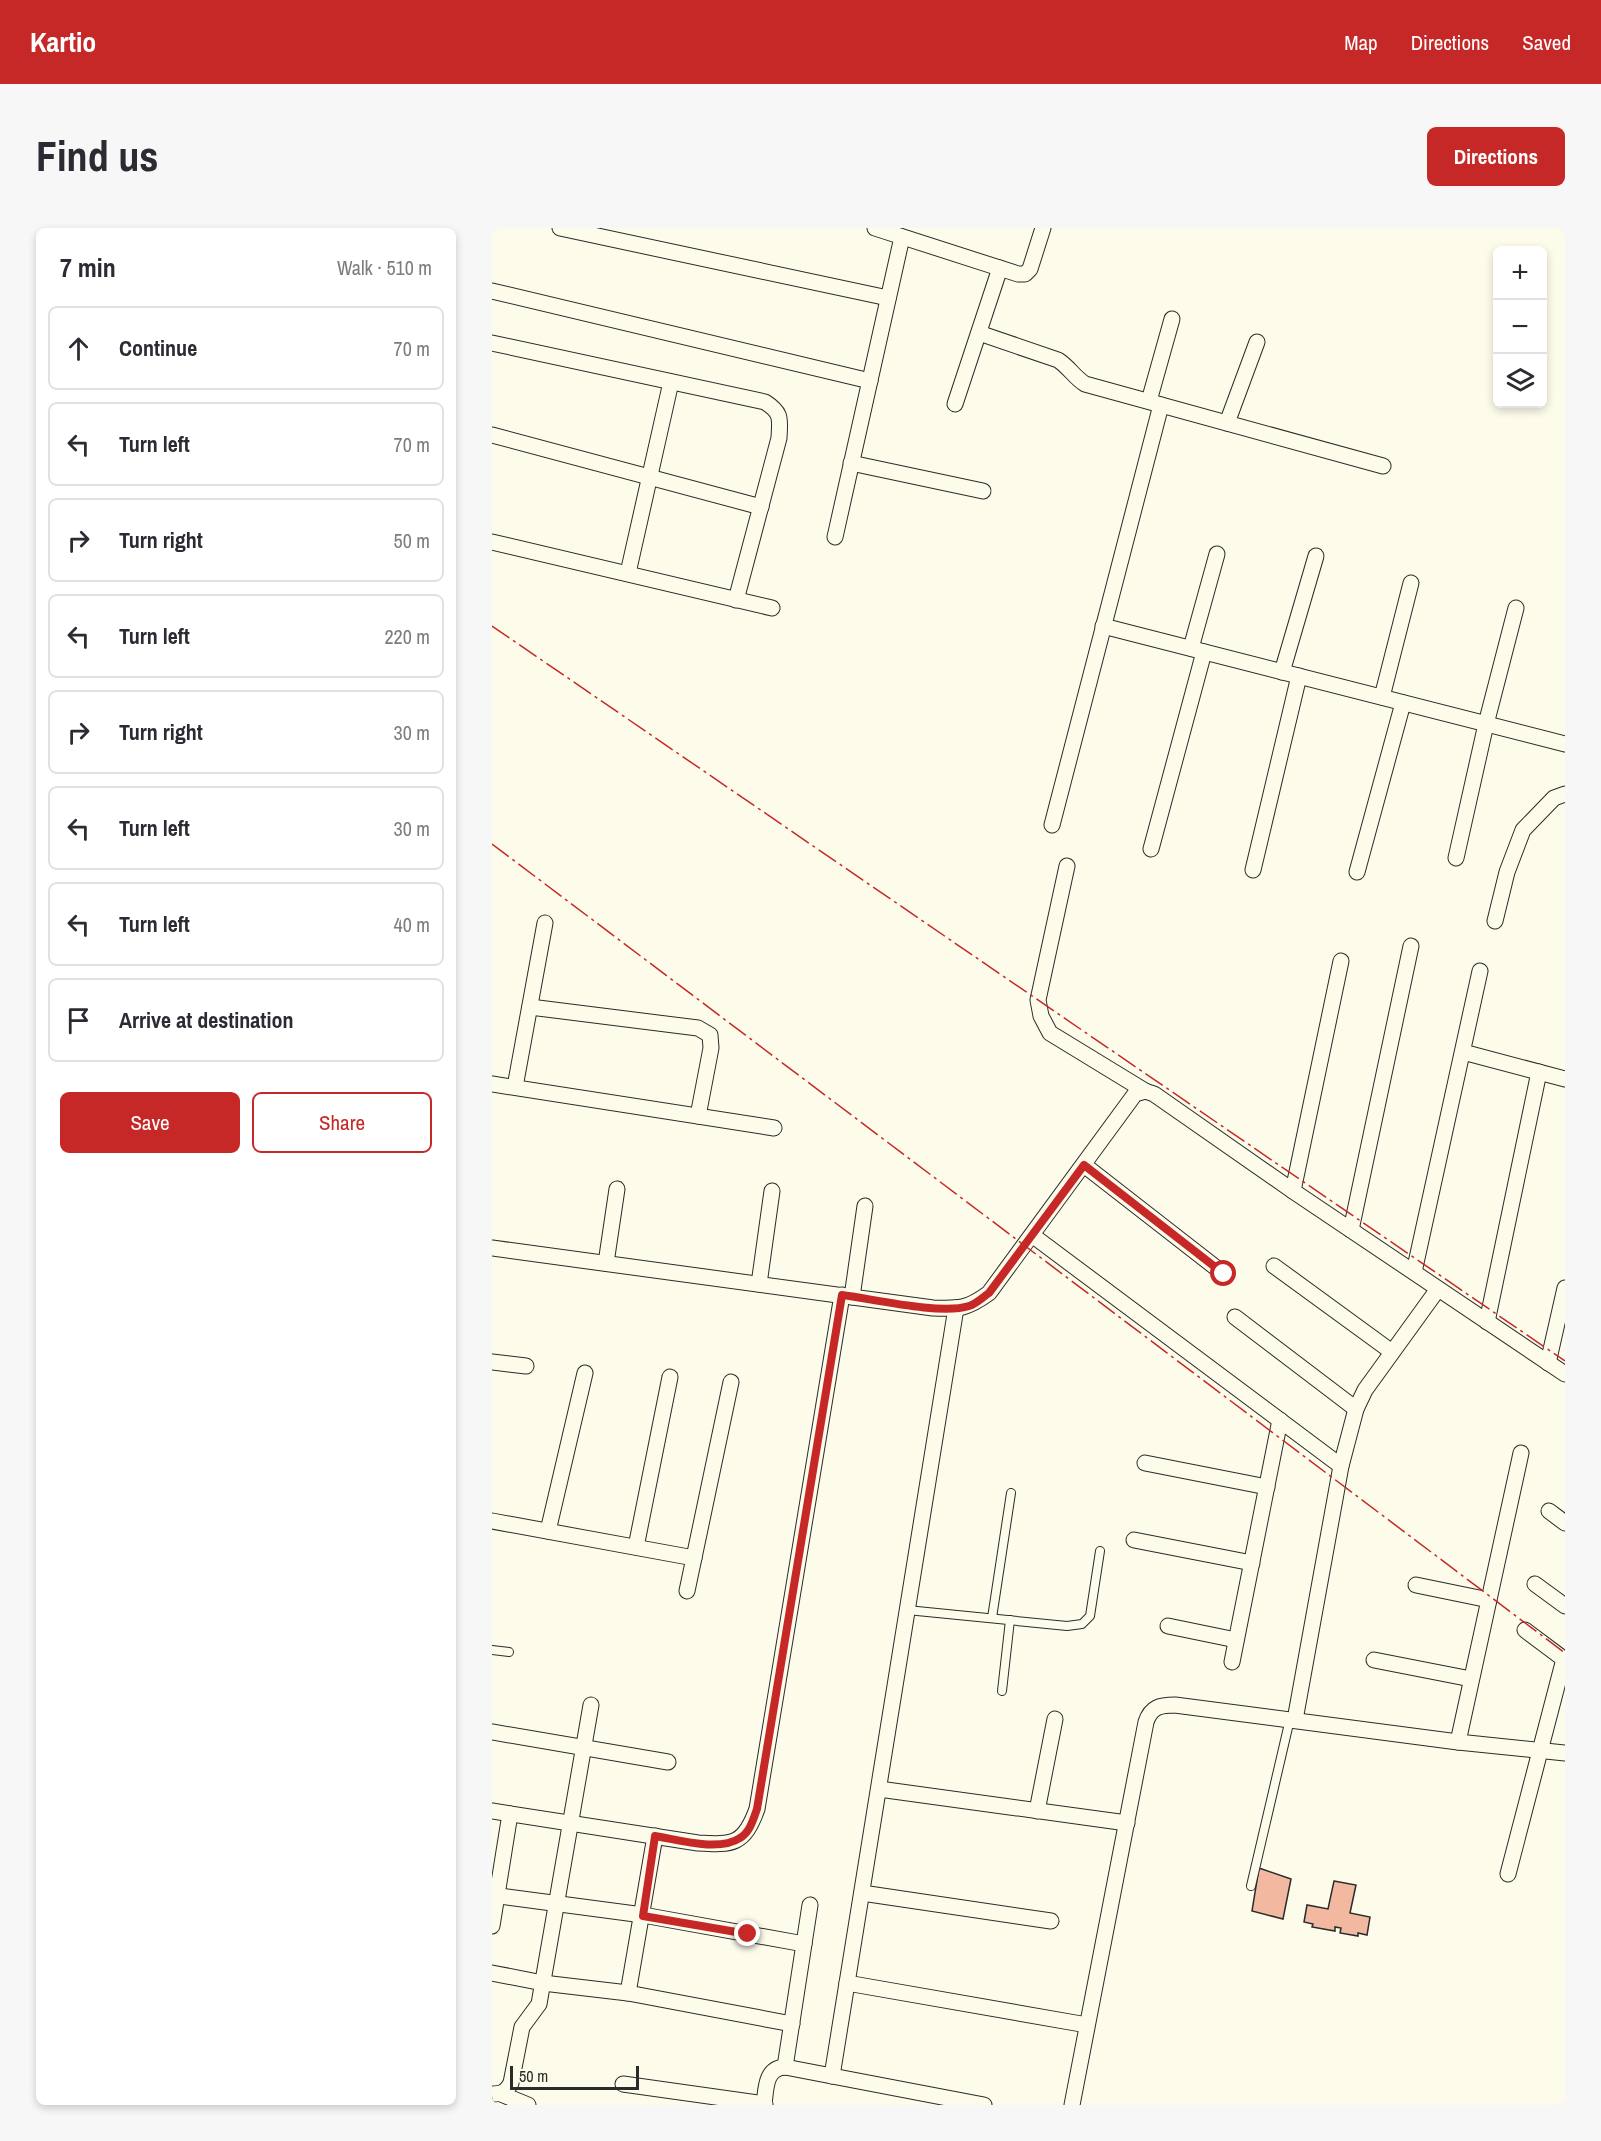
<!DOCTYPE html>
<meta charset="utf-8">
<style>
:root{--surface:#fff;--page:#f7f7f7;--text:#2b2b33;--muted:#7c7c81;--line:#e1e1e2;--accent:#c62828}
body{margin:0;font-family:"Archivo Narrow",sans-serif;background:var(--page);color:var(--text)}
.controls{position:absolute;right:18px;top:18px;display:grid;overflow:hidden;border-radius:9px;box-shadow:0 3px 9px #0003}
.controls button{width:54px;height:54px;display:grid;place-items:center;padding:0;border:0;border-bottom:2px solid var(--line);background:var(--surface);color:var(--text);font:30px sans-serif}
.scale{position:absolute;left:18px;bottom:15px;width:129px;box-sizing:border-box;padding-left:6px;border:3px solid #2b2b2b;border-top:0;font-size:16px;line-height:21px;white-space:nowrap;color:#2b2b2b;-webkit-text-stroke:4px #fdfbea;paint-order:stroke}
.stop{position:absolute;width:18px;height:18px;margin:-14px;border:4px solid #c62828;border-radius:50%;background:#fff}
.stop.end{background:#c62828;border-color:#fff;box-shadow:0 2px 6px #0008}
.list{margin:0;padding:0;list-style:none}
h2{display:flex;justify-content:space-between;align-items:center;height:78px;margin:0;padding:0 24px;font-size:26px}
h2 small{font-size:20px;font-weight:400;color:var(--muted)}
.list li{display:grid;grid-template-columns:39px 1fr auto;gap:18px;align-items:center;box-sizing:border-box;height:84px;margin:0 12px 12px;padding:0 12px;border:2px solid var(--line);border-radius:9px}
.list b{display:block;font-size:22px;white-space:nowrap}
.list em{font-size:20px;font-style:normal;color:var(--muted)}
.actions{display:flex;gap:12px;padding:18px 24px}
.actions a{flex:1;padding:14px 0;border:2px solid var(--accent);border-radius:9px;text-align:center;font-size:21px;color:var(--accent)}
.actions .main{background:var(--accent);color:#fff}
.icon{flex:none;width:33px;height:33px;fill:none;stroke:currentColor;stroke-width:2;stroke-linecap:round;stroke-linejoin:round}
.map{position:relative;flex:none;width:1073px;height:1877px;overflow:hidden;border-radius:9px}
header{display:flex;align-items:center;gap:36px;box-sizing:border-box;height:84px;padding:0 30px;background:var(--accent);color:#fff}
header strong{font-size:28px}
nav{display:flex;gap:33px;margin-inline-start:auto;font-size:21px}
.intro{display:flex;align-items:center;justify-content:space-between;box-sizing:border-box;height:144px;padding:0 36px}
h1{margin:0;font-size:42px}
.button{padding:15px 27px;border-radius:9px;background:var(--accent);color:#fff;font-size:21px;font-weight:700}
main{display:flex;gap:36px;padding:0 36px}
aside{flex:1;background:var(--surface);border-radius:9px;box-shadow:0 3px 9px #0003}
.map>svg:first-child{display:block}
.building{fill:#f2b8a0;stroke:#2b2b2b;stroke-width:1.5}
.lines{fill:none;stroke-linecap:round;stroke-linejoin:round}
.lane-casing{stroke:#2b2b2b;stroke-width:10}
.street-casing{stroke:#2b2b2b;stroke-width:17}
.lane{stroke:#fdfbea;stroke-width:8}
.street{stroke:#fdfbea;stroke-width:15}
.power{stroke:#c62828;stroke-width:1.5;stroke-dasharray:21 4.5 3 4.5;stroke-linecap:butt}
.route{stroke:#c62828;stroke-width:8}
</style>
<header>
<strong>Kartio</strong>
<nav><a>Map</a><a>Directions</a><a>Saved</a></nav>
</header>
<div class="intro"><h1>Find us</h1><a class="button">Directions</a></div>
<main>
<aside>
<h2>7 min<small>Walk · 510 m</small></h2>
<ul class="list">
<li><svg class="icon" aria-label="ahead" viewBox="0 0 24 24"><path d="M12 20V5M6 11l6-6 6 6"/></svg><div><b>Continue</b></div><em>70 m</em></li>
<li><svg class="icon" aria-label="left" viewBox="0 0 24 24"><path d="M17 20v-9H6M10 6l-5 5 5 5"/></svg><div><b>Turn left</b></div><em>70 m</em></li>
<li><svg class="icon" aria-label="right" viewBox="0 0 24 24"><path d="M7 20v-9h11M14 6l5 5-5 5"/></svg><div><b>Turn right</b></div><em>50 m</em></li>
<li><svg class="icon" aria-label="left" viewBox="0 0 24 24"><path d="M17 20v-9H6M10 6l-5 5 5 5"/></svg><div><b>Turn left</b></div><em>220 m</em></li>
<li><svg class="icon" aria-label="right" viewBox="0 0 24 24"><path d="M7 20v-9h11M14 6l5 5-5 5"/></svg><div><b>Turn right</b></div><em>30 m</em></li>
<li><svg class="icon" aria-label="left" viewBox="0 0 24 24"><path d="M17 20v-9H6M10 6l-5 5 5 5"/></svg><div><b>Turn left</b></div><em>30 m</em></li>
<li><svg class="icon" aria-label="left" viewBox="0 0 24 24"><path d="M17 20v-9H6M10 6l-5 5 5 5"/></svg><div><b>Turn left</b></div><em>40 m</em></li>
<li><svg class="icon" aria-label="arrive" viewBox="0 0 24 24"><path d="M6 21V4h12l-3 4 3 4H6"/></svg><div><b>Arrive at destination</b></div></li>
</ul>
<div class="actions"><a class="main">Save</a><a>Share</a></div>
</aside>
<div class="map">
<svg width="1073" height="1877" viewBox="0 0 1073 1877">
<rect width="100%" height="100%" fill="#fdfbea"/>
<g class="building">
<path d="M767,1640L799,1651L791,1691L760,1683Z"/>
<path d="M842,1653L864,1657L858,1685L878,1689L875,1707L866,1705V1708L848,1705L849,1700L843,1699V1703L820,1699L821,1696L812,1694L815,1677L836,1681Z"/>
</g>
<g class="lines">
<g class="lane-casing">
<g id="lane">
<path d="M415,1382L575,1398L590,1396L598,1388L608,1323"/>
<path d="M500,1390L519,1265"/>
<path d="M0,1422L17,1424"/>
<path d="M510,1463L518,1392"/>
<path d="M759,1658L798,1491"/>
</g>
</g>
<g class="street-casing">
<g id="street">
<path d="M68,0L396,70"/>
<path d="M383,0L526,46H533L538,41L551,0"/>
<path d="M0,63L378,153"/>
<path d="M487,105L566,132C577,139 582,149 593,156L891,238"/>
<path d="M0,115L273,174C290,185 288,190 287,210L244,372"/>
<path d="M657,173L680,91"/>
<path d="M463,176L508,40"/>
<path d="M735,195L765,114"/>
<path d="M0,207L269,279"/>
<path d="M359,235L491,263"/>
<path d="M343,309L410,9"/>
<path d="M0,314L280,380"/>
<path d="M136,345L179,154"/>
<path d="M611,398L1073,516"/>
<path d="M699,420L725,326"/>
<path d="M790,444L824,328"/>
<path d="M890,469L919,355"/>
<path d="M560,597L669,177"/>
<path d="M659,621L712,424"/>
<path d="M964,630L994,496L1024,380"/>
<path d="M575,638L546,772L549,788L558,805L653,863"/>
<path d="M761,642L807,448"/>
<path d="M865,644L911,475"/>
<path d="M1003,693L1015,644L1031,602L1062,570L1073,566"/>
<path d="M38,779L206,800L218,807L219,820L206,888"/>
<path d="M971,824L1073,851"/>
<path d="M0,856L282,900"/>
<path d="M23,859L53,695"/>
<path d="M592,937L732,1046"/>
<path d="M801,963L849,733"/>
<path d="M859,1002L919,718"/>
<path d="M540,1007L849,1238"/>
<path d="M0,1020L441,1080C468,1081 475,1081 497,1065L643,866L653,863L662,866L801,963L1073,1146"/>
<path d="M114,1035L125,961"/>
<path d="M782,1038L900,1124"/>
<path d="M922,1044L988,743"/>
<path d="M267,1056L280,963"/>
<path d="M360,1069L373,978"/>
<path d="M743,1089L864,1181"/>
<path d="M995,1094L1047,844"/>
<path d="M0,1134L34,1138"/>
<path d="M1056,1135L1073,1060"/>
<path d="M653,1235L775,1259"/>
<path d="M1057,1283L1073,1295"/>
<path d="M0,1293L202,1330"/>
<path d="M56,1303L93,1145"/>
<path d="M642,1312L760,1335"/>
<path d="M144,1319L178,1149"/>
<path d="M1043,1356L1073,1378"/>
<path d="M924,1357L997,1372"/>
<path d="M195,1363L239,1154"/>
<path d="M676,1398L744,1412"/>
<path d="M1033,1402L1073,1432"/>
<path d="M882,1432L979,1451"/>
<path d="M740,1434L788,1192"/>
<path d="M803,1492L849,1238L864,1181L873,1162L946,1061"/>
<path d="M0,1504L176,1534"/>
<path d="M966,1514L1029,1225"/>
<path d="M387,1561L635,1595"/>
<path d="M0,1583L206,1615C241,1617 252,1617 265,1581L350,1067"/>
<path d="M545,1583L563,1491"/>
<path d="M1016,1646L1072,1431"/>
<path d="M370,1665L559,1693"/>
<path d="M0,1667L151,1687L312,1716"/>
<path d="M0,1698L18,1586"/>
<path d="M0,1745L51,1755L136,1765L300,1796"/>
<path d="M355,1755L595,1797"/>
<path d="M136,1765L163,1608"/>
<path d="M293,1839L318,1677"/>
<path d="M340,1848L464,1080"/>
<path d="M131,1856L273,1876"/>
<path d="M0,1866C10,1866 14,1864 19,1855L30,1799L47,1776L99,1477"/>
<path d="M9,1866L36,1877"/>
<path d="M272,1877C274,1861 273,1840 293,1839L492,1877"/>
<path d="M580,1877L654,1494C659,1479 668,1477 683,1477L966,1514L1073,1525"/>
</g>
</g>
<use href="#lane" class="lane"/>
<use href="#street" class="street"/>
<g class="power">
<path d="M0,398L1073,1133"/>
<path d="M0,616L1073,1425"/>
</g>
</g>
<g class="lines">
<path class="route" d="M256,1706L151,1688L163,1608C187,1612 227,1624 248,1610C258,1604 261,1592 265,1581L350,1067C381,1071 449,1087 477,1078C484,1076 491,1069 497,1065L592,937L732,1046"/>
</g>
</svg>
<div class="controls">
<button>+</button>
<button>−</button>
<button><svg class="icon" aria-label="layers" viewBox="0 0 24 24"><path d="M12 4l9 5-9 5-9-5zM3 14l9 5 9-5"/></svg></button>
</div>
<div class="scale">50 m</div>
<div class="stop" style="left:732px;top:1046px"></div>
<div class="stop end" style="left:256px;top:1706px"></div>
</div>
</main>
